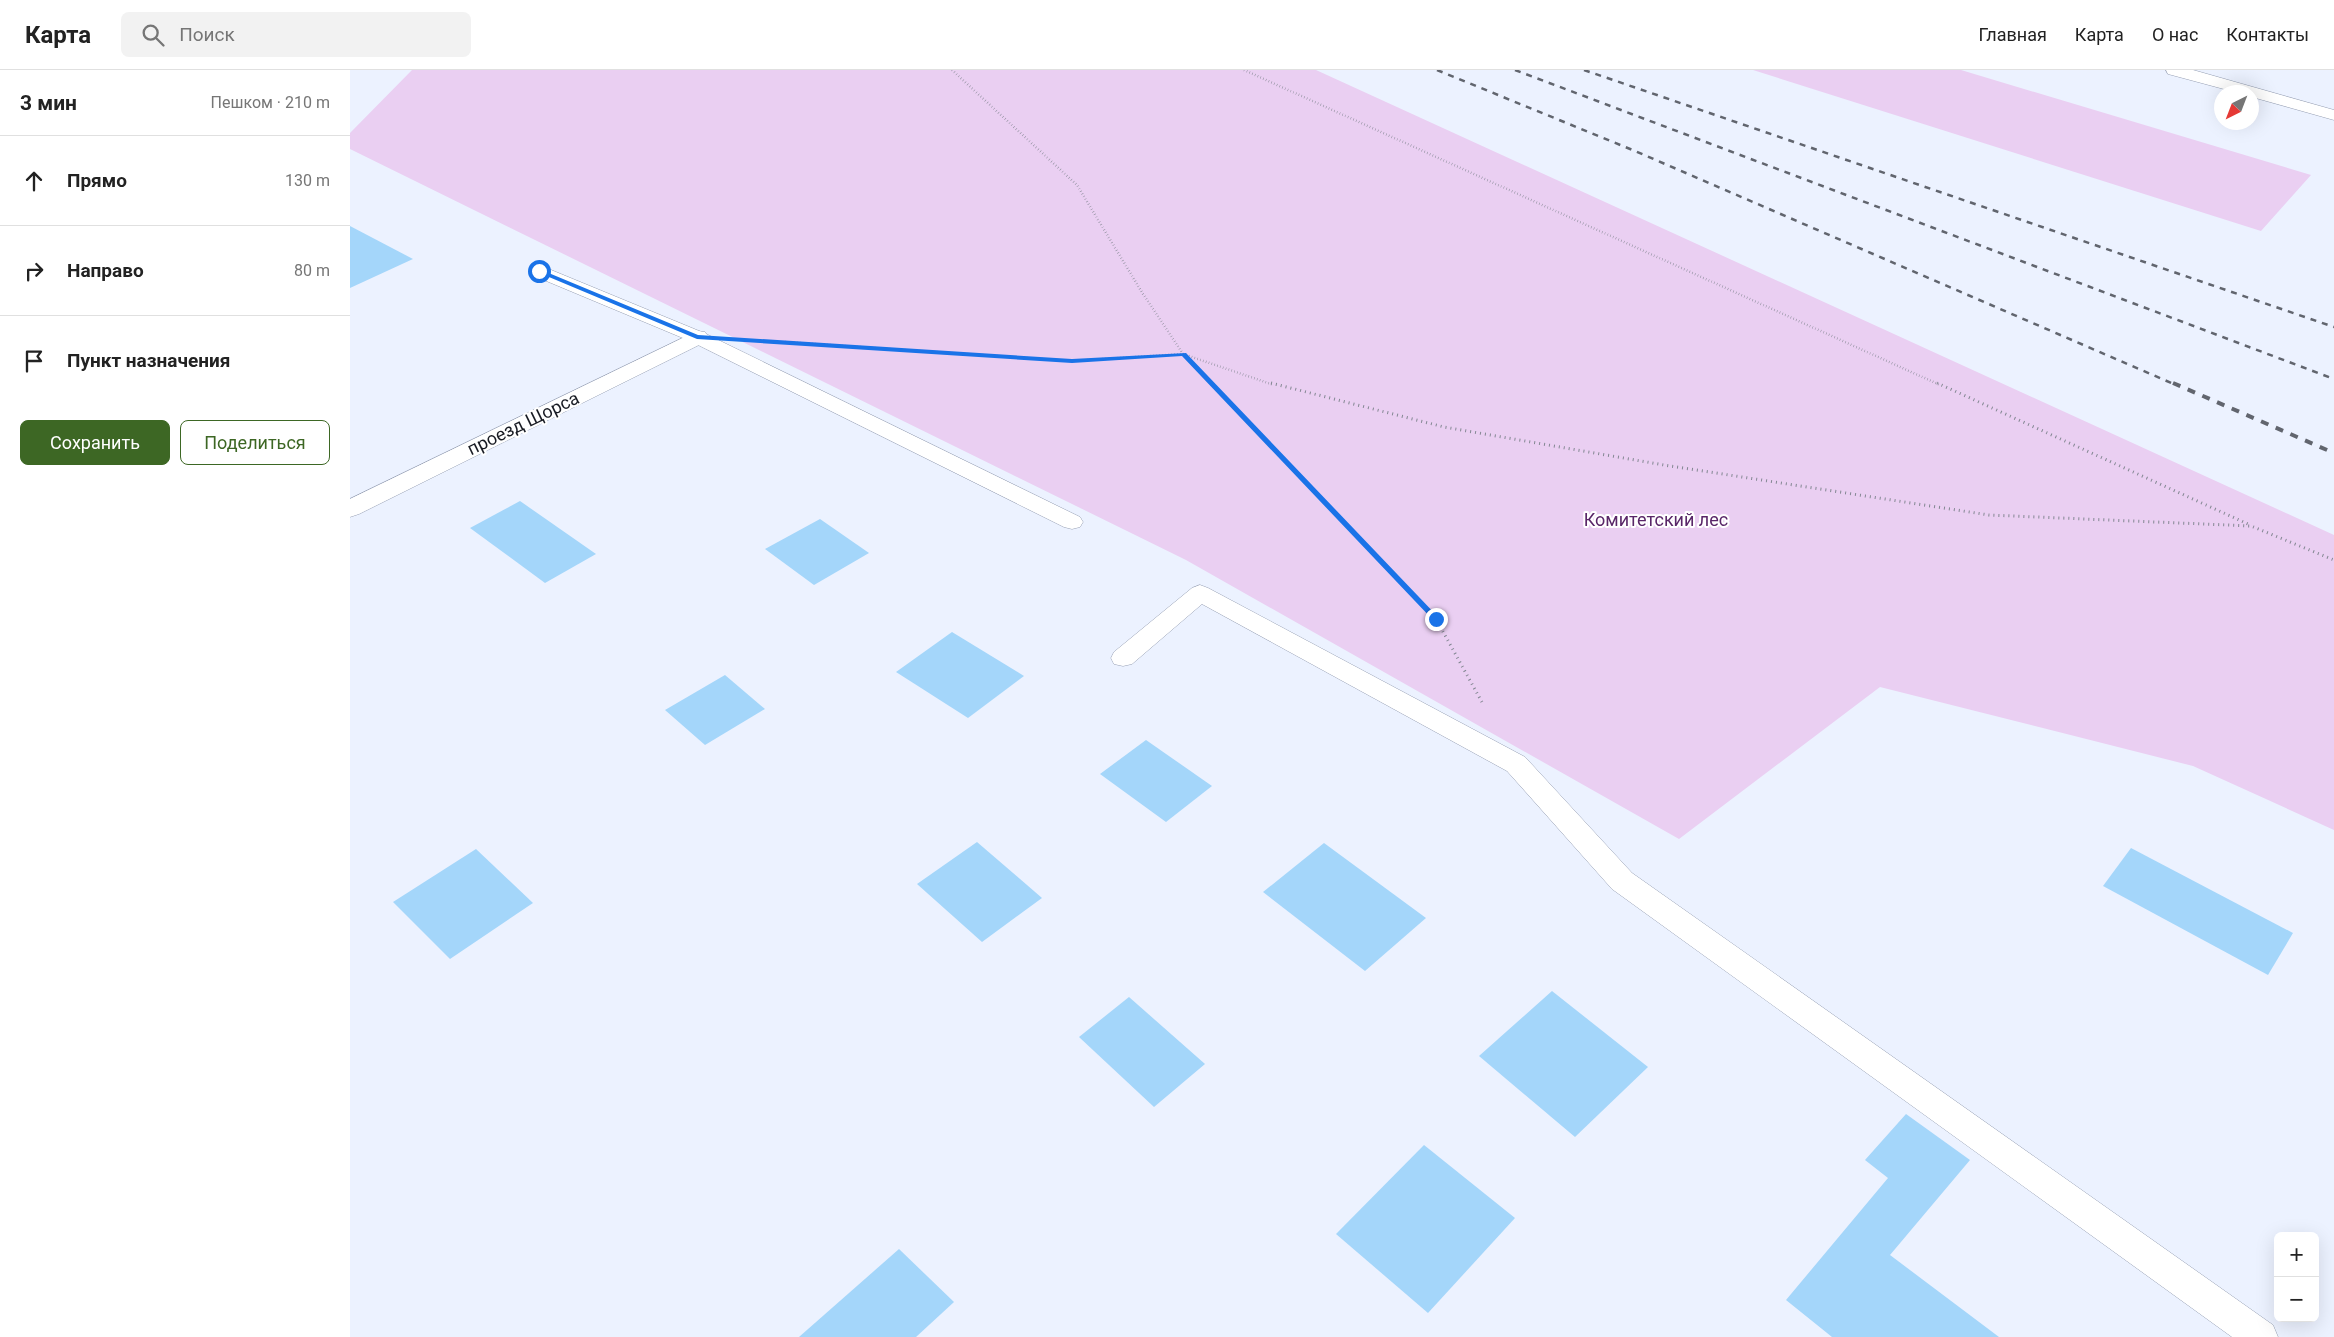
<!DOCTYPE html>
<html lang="ru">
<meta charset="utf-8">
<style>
:root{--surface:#fff;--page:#f2f2f2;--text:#222;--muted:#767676;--line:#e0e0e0;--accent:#3d6724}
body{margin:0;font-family:Roboto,sans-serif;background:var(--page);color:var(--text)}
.controls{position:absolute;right:15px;bottom:15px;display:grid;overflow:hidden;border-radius:8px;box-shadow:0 5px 20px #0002}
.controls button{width:45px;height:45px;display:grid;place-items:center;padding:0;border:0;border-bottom:1px solid var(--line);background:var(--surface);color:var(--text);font:25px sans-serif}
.compass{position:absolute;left:1864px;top:15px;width:45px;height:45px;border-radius:50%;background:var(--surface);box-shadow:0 5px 20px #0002;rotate:222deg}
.stop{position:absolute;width:15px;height:15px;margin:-11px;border:4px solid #1a73e8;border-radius:50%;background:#fff}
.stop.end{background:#1a73e8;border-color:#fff;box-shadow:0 1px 5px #0008}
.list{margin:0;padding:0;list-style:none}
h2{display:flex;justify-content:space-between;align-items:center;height:65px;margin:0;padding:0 20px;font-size:21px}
h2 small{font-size:16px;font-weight:400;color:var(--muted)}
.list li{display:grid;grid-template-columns:32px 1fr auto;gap:15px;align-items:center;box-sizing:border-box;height:90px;padding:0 20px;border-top:1px solid var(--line)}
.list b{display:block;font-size:19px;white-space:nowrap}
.list em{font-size:16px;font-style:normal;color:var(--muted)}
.actions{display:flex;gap:10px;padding:15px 20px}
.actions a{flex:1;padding:11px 0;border:1px solid var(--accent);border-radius:8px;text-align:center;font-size:18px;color:var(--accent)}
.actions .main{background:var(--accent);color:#fff}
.icon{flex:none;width:28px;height:28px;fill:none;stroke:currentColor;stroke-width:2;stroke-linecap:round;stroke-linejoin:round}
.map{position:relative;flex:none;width:1984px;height:1267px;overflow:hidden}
header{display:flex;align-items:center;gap:30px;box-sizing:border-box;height:70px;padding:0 25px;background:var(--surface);border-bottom:1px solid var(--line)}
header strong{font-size:24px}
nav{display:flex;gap:28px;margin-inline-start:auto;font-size:18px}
.search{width:350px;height:45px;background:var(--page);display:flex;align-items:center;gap:12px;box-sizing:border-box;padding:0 18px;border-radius:8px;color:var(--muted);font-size:19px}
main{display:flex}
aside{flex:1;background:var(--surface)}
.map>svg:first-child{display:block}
.green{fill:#eacff2}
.building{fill:#a4d6fa}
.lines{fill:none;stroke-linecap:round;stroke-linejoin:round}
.service-casing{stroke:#969fb3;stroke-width:1}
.minor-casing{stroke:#969fb3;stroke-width:1}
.path-far1{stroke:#838792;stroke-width:2.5;stroke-dasharray:0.5 2.5;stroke-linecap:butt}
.path{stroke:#838792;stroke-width:3;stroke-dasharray:1 4;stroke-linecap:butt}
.service{fill:#fff;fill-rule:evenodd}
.minor{fill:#fff;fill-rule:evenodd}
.rail-far1{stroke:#61656e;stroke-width:2.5;stroke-dasharray:6 6;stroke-linecap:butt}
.rail{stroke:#61656e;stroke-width:4;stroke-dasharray:8 8;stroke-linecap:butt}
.route{fill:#1a73e8}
.labels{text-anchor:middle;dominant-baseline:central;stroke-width:4;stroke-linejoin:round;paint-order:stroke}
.street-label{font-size:18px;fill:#181b23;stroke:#fff}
.park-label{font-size:18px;fill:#592668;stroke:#fff}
</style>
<header>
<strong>Карта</strong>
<div class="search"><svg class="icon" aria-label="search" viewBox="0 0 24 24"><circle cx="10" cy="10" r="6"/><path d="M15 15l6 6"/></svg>Поиск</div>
<nav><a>Главная</a><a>Карта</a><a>О нас</a><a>Контакты</a></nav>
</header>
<main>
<aside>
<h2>3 мин<small>Пешком · 210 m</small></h2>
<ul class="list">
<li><svg class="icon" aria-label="ahead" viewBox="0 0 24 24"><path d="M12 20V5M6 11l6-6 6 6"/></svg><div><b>Прямо</b></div><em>130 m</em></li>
<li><svg class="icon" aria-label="right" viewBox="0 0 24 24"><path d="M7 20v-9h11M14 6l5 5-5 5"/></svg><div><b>Направо</b></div><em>80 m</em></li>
<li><svg class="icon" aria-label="arrive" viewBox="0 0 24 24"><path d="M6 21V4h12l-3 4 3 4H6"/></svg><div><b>Пункт назначения</b></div></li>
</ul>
<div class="actions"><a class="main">Сохранить</a><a>Поделиться</a></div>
</aside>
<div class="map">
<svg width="1984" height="1267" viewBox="0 0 1984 1267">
<rect width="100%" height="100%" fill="#ecf2ff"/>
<g class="green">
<path d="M62,0H966L1984,465V760L1843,696L1530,617L1329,769L836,490L0,79V63Z"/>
<path d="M1403,0H1611L1961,105L1911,161Z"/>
</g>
<g class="building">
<path d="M0,156L63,189L0,218Z"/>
<path d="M170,431L246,484L195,513L120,458Z"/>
<path d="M470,449L519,483L464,515L415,479Z"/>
<path d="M602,562L674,606L618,648L546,602Z"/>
<path d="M375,605L415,639L355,675L315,640Z"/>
<path d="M796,670L862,716L816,752L750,704Z"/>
<path d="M627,772L692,828L632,872L567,814Z"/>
<path d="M974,773L1076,848L1015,901L913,822Z"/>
<path d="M1781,778L1943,863L1918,905L1753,816Z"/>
<path d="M126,779L183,833L100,889L43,832Z"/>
<path d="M1202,921L1298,997L1225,1067L1129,986Z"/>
<path d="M779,927L855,994L804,1037L729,967Z"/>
<path d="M1556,1044L1620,1090L1540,1185L1649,1267H1482L1436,1230L1538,1108L1515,1090Z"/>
<path d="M1074,1075L1165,1148L1078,1243L986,1164Z"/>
<path d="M549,1179L604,1232L566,1267H449Z"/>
</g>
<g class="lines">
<g class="service-casing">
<g id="service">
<path d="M189,195L354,263L730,447L733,452L730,457L722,459L714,457L340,271L182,205L180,201L182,197Z"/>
<path d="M850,515L858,518L1175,687L1282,803L1923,1255L1928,1267H1882L1262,819L1157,701L852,534L782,594L773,596L764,594L761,588L764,582L842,518Z"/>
</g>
</g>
<g class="minor-casing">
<g id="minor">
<path d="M1816,0H1843L1984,40V50L1902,27V22H1885L1818,4Z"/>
<path d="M347,261L355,262L358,267L355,272L9,444L0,447V429Z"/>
</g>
</g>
<g class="path-far1">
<path d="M602,0L727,115L793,224L833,284L862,315"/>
<path d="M894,0L1590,315"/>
<path d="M435,272L722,291L833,284L924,315"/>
</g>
<g class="path">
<path d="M861,313L1086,549L1133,634"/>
<path d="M921,313L1094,357L1314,395L1639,445L1901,456L1984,490"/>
<path d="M1587,313L1898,454"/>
</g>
<use href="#service" class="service"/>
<use href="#minor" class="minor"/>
<g class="rail-far1">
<path d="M1087,0L1285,81L1826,315"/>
<path d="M1165,0L1984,309"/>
<path d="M1234,0L1984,257"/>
</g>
<path class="rail" d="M1823,313L1984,383"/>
</g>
<path class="route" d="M189,199L348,265L722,289L836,283L1090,549L1083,550L832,286L722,293L347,269L187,202Z"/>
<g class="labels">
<g class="street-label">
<text transform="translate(173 353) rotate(-26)">проезд Щорса</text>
</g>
<g class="park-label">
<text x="1306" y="449">Комитетский лес</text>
</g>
</g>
</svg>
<div class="controls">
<button>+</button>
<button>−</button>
</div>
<svg class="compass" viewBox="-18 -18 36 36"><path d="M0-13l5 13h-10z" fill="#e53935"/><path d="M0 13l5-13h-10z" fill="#767676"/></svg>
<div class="stop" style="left:189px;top:201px"></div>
<div class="stop end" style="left:1086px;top:549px"></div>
</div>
</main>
